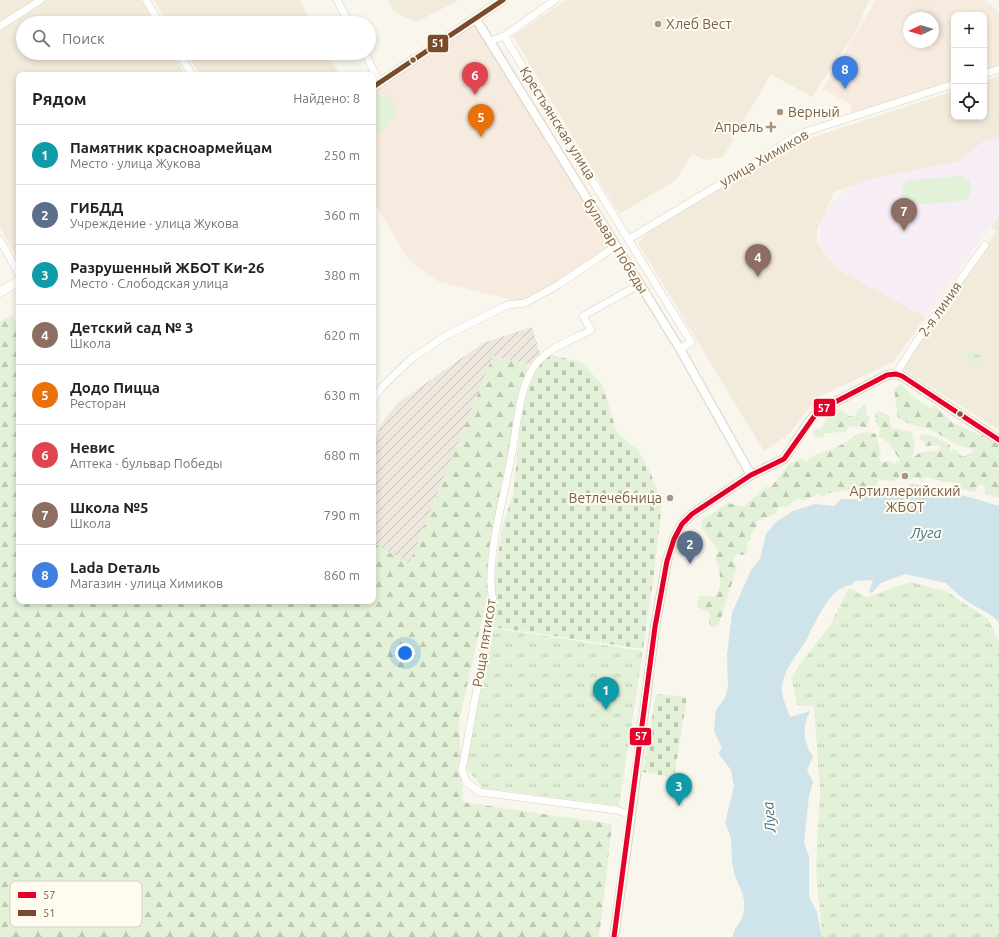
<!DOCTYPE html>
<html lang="ru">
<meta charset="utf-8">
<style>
:root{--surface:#fff;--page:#f2f2f2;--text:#222;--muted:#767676;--line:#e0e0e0;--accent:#5d564e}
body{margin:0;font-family:Ubuntu,sans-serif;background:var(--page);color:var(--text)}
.controls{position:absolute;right:12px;top:12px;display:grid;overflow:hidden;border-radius:8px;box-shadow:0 2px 6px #0003}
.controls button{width:36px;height:36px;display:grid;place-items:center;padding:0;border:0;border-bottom:1px solid var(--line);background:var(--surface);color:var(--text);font:20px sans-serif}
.compass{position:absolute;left:903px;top:12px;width:36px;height:36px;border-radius:50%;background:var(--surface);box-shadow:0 2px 6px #0003;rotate:266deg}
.you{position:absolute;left:405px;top:653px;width:14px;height:14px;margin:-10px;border:3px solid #fff;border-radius:50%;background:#1a73e8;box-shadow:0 0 0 6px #1a73e833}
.badge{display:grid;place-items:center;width:26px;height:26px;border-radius:50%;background:var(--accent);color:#fff;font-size:13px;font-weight:700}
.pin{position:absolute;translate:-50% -33px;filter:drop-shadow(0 1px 2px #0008)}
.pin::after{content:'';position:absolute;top:21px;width:14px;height:12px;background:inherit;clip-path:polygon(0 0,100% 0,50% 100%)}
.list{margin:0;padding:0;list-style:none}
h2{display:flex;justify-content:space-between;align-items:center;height:52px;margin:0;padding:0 16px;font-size:17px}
h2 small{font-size:13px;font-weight:400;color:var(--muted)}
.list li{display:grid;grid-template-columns:26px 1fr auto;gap:12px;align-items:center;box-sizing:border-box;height:60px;padding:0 16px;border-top:1px solid var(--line)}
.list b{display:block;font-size:15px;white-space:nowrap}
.list p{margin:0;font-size:13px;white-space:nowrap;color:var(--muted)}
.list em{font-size:13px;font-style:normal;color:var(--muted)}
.icon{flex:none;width:22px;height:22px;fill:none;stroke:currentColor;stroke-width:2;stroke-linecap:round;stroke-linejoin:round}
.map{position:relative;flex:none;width:999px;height:937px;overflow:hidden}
.search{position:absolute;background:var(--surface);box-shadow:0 2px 6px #0003;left:16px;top:16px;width:360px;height:44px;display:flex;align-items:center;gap:10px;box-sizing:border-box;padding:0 14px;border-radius:22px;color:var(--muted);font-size:15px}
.panel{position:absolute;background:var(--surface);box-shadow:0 2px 6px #0003;left:16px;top:72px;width:360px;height:532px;border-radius:8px}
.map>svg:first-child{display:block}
.residential{fill:#f2eadb}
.commercial{fill:#f7eade;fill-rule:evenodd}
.industrial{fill:url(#industrial-furrows)}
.education{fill:#f7edf5}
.green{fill:#e3f1d8}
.forest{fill:url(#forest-firs)}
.cemetery{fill:url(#cemetery-stones)}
.park{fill:url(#park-tufts)}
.water{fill:#cee4ea}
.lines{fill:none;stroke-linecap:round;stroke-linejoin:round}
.minor-casing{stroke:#d8d3cc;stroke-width:8}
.tertiary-casing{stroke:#d8d3cc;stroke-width:10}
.secondary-casing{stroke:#d8d2c8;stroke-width:10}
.minor{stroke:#fefefc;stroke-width:7}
.tertiary{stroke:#fefefc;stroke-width:8}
.secondary{stroke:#fefefc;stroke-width:9}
.bus-1-casing{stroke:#fffbf1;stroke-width:8}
.bus-2-casing{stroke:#fffbf1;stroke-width:8}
.bus-1{stroke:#e4002b;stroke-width:5}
.bus-2{stroke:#7a4b2a;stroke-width:5}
.poi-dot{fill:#a69683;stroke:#fffbf1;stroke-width:1.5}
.bus-dot{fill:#7a624a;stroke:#fffbf1;stroke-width:1.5}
.labels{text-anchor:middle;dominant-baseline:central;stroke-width:4;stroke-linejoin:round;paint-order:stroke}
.poi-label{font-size:14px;fill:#7a624a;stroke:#fffbf1;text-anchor:start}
.street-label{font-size:14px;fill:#7a624a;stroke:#fffbf1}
.water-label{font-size:15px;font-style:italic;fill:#42788f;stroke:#fffbf1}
.key{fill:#fffbf1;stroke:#d7cdbf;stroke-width:1}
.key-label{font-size:11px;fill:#7a624a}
.line-badge{stroke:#fffbf1;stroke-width:1.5}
.badge-label{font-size:11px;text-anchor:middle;font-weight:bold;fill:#fff}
</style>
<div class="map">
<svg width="999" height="937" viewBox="0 0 999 937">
<defs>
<pattern id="industrial-furrows" width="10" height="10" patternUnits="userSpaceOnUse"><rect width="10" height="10" fill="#ede7de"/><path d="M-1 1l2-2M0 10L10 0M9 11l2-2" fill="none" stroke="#c5bfb6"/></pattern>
<pattern id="forest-firs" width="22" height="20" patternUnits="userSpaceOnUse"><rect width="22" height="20" fill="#e3f1d8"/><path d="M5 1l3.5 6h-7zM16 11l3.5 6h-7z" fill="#bdc7b1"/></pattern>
<pattern id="cemetery-stones" width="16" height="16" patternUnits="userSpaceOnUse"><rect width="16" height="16" fill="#e3f1d8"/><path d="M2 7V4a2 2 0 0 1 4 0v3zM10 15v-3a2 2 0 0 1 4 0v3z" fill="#bdc7b1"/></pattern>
<pattern id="park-tufts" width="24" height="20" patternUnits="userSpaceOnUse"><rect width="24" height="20" fill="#e3f1d8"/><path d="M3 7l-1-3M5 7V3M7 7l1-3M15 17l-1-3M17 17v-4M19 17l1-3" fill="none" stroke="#bdc7b1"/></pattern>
</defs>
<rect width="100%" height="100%" fill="#f9f6ee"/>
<g class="residential">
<path d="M0,0H141L155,23H23V53H172L185,75H19V255L16,257L0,227Z"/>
<path d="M154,0H300L312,23H168Z"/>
<path d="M387,0H459L416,22L394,12Z"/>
<path d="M566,0H869L856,31L812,97L771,74L723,157L706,160L692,154L675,181L619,214L513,36Z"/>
<path d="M187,53H328L339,74L200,75Z"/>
<path d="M999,76V140L984,141L959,161L877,178L834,192L817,230V244H819L824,254L839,270L926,317L893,362L818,397L789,434L764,451L638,243L647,233L790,147L811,138L954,91V117H984V81Z"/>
<path d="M999,214V430L902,369L997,231L991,227Z"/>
</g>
<g class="commercial">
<path d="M876,0H985L999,12V69L984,74V15H954V84L853,117L850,104L823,89ZM909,18H933V42H909Z"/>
<path d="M476,19L616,246L525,303L437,281L408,259L373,201V87Z"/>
</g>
<path class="industrial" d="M532,327L541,357L532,365L493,356L409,564L373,543V443L382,423L398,403L483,343Z"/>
<path class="education" d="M999,140V214L926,317L839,270L824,254L819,244L821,222L825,212L831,204L845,191L865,181L959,161L984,141Z"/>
<g class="green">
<path d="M378,93L381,98L387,94L396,106V117L386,128L373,136V96Z"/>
<path d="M963,176L968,179L972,188L968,198L963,201L914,205L908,203L901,195L904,183L911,180Z"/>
</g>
<g class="forest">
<path d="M12,315L19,327V601H373V543L409,564L493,356L528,364L494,541L487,598L459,721L463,802L612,824L601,923L598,937H0V322Z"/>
<path d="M901,384L912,396L930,409L935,406L953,423L996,442L999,446V498L985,494V486L980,484L975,492L960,489L952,482H943L927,477L921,480L916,477L906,481L900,477C893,484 887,481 878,478V483L875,487L829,493L823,497L818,494L805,500L798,499L786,507H779L775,514L757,521V526L750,534L751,539L746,542L748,552L744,555L737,554L733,561L737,567L719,624L714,628L709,623L710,613L698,607C697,602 697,600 701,596C705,596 711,597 714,596C724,590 720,566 715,559L718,550L701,528L703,519L728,503L744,507L765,487H771L789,464L802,459L806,462C817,451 826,452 839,446C854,439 858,428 876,434L881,453L879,457L881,463L888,461L894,464L900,460L889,443L879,436L880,428L875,422L876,413L880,411L889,416L891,428L912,432L915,446L912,458L922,452L939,451L941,445L925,446L924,442L919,438L923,434L938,438L950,445V451L955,449L962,457L973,452L972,448C956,448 945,436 931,430C920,426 908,425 898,418L894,389Z"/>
<path d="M864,406L867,409L865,415L870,416L867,427L849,426L846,432L825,433L823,437L816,438L813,434L815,429L822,428L826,418L839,409L849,416L855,417L857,411Z"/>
</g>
<g class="cemetery">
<path d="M551,355L581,362L602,384L617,433L639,451L651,474L660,499L661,512L655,566L643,649L493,627L496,600L494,577L503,525L513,495L521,421L527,392L539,363Z"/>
<path d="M656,694L687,697L674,778L643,772Z"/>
</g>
<g class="park">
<path d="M969,350L983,357L978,366L964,359Z"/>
<path d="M910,582L946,591L988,619L999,641V937H822L816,870L820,790L814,706L797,705L791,677L830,625L849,588L867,597Z"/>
<path d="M493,628L643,651L619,806L483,788L465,767Z"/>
</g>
<path class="water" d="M911,484C942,488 969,497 999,506V622C990,613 981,610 970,603C961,598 953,590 946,583L905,574L881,583L872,593L869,592L873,580L855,581L852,585C829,586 815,625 805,642C796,657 786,666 782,685C780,694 787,708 790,717L810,711C802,727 803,742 813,757L807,770L813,782L809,796L804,843L809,856V897L817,912L822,937H733C733,928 741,923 743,915C748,892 736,886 733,868C730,847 735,843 725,823L734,786L731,770L718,753L722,748L714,731L716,710L725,698L728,687L727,655L732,613L751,570L760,559L766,534L776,522L793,511L815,504L834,506L841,499H860L872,493L889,492L893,488L908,487Z"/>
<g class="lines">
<g class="minor-casing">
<g id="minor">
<path d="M146,0L160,23"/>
<path d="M337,0L349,23"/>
<path d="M0,26L41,0"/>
<path d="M504,36L691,342L680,349"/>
<path d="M491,41L504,36L555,0"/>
<path d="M179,53L192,75"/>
<path d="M365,53L379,82"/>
<path d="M984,74L999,69"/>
<path d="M629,239L747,168L799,134L954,84"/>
<path d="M0,240L19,274"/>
<path d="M896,374L916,342L985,245"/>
<path d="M373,400L382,387L411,359L447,335L507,305L525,303L558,285L616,246"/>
<path d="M631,815L616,810L480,792L467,783L462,770L493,602C492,593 490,584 491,575C492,536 504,496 511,458C517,430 518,387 536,364C548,348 574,339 591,330L583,316L640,284"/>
</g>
</g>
<g class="tertiary-casing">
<g id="tertiary">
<path d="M476,19L680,349L751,475"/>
<path d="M614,937L627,846L655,627L667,561L674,539L682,524L692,514L751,475L784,459L808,423L818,411L887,375L896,374L902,376L999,440"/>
</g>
</g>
<g class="secondary-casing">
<g id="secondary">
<path d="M373,87L503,0"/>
<path d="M0,292L19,281"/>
</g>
</g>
<use href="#minor" class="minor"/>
<use href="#tertiary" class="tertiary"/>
<use href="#secondary" class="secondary"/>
<g class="bus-1-casing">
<path id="bus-1" d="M614,937L655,627L667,561L674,539L682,524L692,514L751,475L784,459L818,411L887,375L896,374L902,376L999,440"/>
</g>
<g class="bus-2-casing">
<path id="bus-2" d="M373,87L503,0"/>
</g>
<use href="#bus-1" class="bus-1"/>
<use href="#bus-2" class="bus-2"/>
</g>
<g class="poi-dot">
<circle cx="658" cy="24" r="4"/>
<circle cx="780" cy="112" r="4"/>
<path d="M769 121h4v4h4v4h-4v4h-4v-4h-4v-4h4z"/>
<circle cx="905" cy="476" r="4"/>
<circle cx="670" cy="498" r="4"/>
</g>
<g class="bus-dot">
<circle cx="413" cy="60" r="3.5"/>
<circle cx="960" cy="414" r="3.5"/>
</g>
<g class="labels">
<g class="poi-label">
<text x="666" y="24">Хлеб Вест</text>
<text x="788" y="112">Верный</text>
<text x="763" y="127" text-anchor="end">Апрель</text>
<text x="905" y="491" text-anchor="middle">Артиллерийский<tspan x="905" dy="16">ЖБОТ</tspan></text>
<text x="662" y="498" text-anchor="end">Ветлечебница</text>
</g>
<g class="street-label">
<text transform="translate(558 123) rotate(58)">Крестьянская улица</text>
<text transform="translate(764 158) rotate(-30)">улица Химиков</text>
<text transform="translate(616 246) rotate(58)">бульвар Победы</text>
<text transform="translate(940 309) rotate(-55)">2-я линия</text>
<text transform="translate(484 643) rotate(-81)">Роща пятисот</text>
</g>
<g class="water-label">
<text x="926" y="532">Луга</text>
<text transform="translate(769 817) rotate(-95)">Луга</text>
</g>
</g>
<rect x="10" y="881" width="132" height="46" rx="6" class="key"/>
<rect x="18" y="892" width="18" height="6" fill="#e4002b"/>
<rect x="18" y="910" width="18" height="6" fill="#7a4b2a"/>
<g class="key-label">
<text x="43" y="899">57</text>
<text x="43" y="917">51</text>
</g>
<g class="line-badge">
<rect x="427" y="34" width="22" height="19" rx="4" fill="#7a4b2a"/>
<rect x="813" y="398" width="23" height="19" rx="4" fill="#e4002b"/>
<rect x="629" y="727" width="23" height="19" rx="4" fill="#e4002b"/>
</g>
<g class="badge-label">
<text x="438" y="47">51</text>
<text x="824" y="412">57</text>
<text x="641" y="740">57</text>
</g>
</svg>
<div class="controls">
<button>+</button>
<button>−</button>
<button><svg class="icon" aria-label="locate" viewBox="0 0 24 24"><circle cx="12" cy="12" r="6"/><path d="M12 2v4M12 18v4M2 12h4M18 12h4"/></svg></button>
</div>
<svg class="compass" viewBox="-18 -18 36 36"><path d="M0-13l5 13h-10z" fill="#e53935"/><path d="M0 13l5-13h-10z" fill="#767676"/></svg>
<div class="you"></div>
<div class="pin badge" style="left:606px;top:710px;background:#0f9aa8">1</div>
<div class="pin badge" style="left:690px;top:564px;background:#5c6f8a">2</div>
<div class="pin badge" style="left:679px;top:806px;background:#0f9aa8">3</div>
<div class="pin badge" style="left:758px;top:277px;background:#8d6e63">4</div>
<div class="pin badge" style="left:481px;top:137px;background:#e8710a">5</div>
<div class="pin badge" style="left:475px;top:95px;background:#e0444e">6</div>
<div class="pin badge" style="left:904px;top:231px;background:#8d6e63">7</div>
<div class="pin badge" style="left:845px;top:89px;background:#3f7fe0">8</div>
<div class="search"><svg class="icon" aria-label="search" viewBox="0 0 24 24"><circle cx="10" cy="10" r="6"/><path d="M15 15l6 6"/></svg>Поиск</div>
<section class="panel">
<h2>Рядом<small>Найдено: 8</small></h2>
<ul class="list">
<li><span class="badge" style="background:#0f9aa8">1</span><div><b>Памятник красноармейцам</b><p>Место · улица Жукова</p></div><em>250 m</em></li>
<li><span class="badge" style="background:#5c6f8a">2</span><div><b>ГИБДД</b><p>Учреждение · улица Жукова</p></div><em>360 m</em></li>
<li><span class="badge" style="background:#0f9aa8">3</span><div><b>Разрушенный ЖБОТ Ки-26</b><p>Место · Слободская улица</p></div><em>380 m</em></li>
<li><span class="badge" style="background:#8d6e63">4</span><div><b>Детский сад № 3</b><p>Школа</p></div><em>620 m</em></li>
<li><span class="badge" style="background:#e8710a">5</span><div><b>Додо Пицца</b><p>Ресторан</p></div><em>630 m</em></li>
<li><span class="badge" style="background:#e0444e">6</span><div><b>Невис</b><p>Аптека · бульвар Победы</p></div><em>680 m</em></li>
<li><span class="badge" style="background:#8d6e63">7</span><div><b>Школа №5</b><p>Школа</p></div><em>790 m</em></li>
<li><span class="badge" style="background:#3f7fe0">8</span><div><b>Lada Dеталь</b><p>Магазин · улица Химиков</p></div><em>860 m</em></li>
</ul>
</section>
</div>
